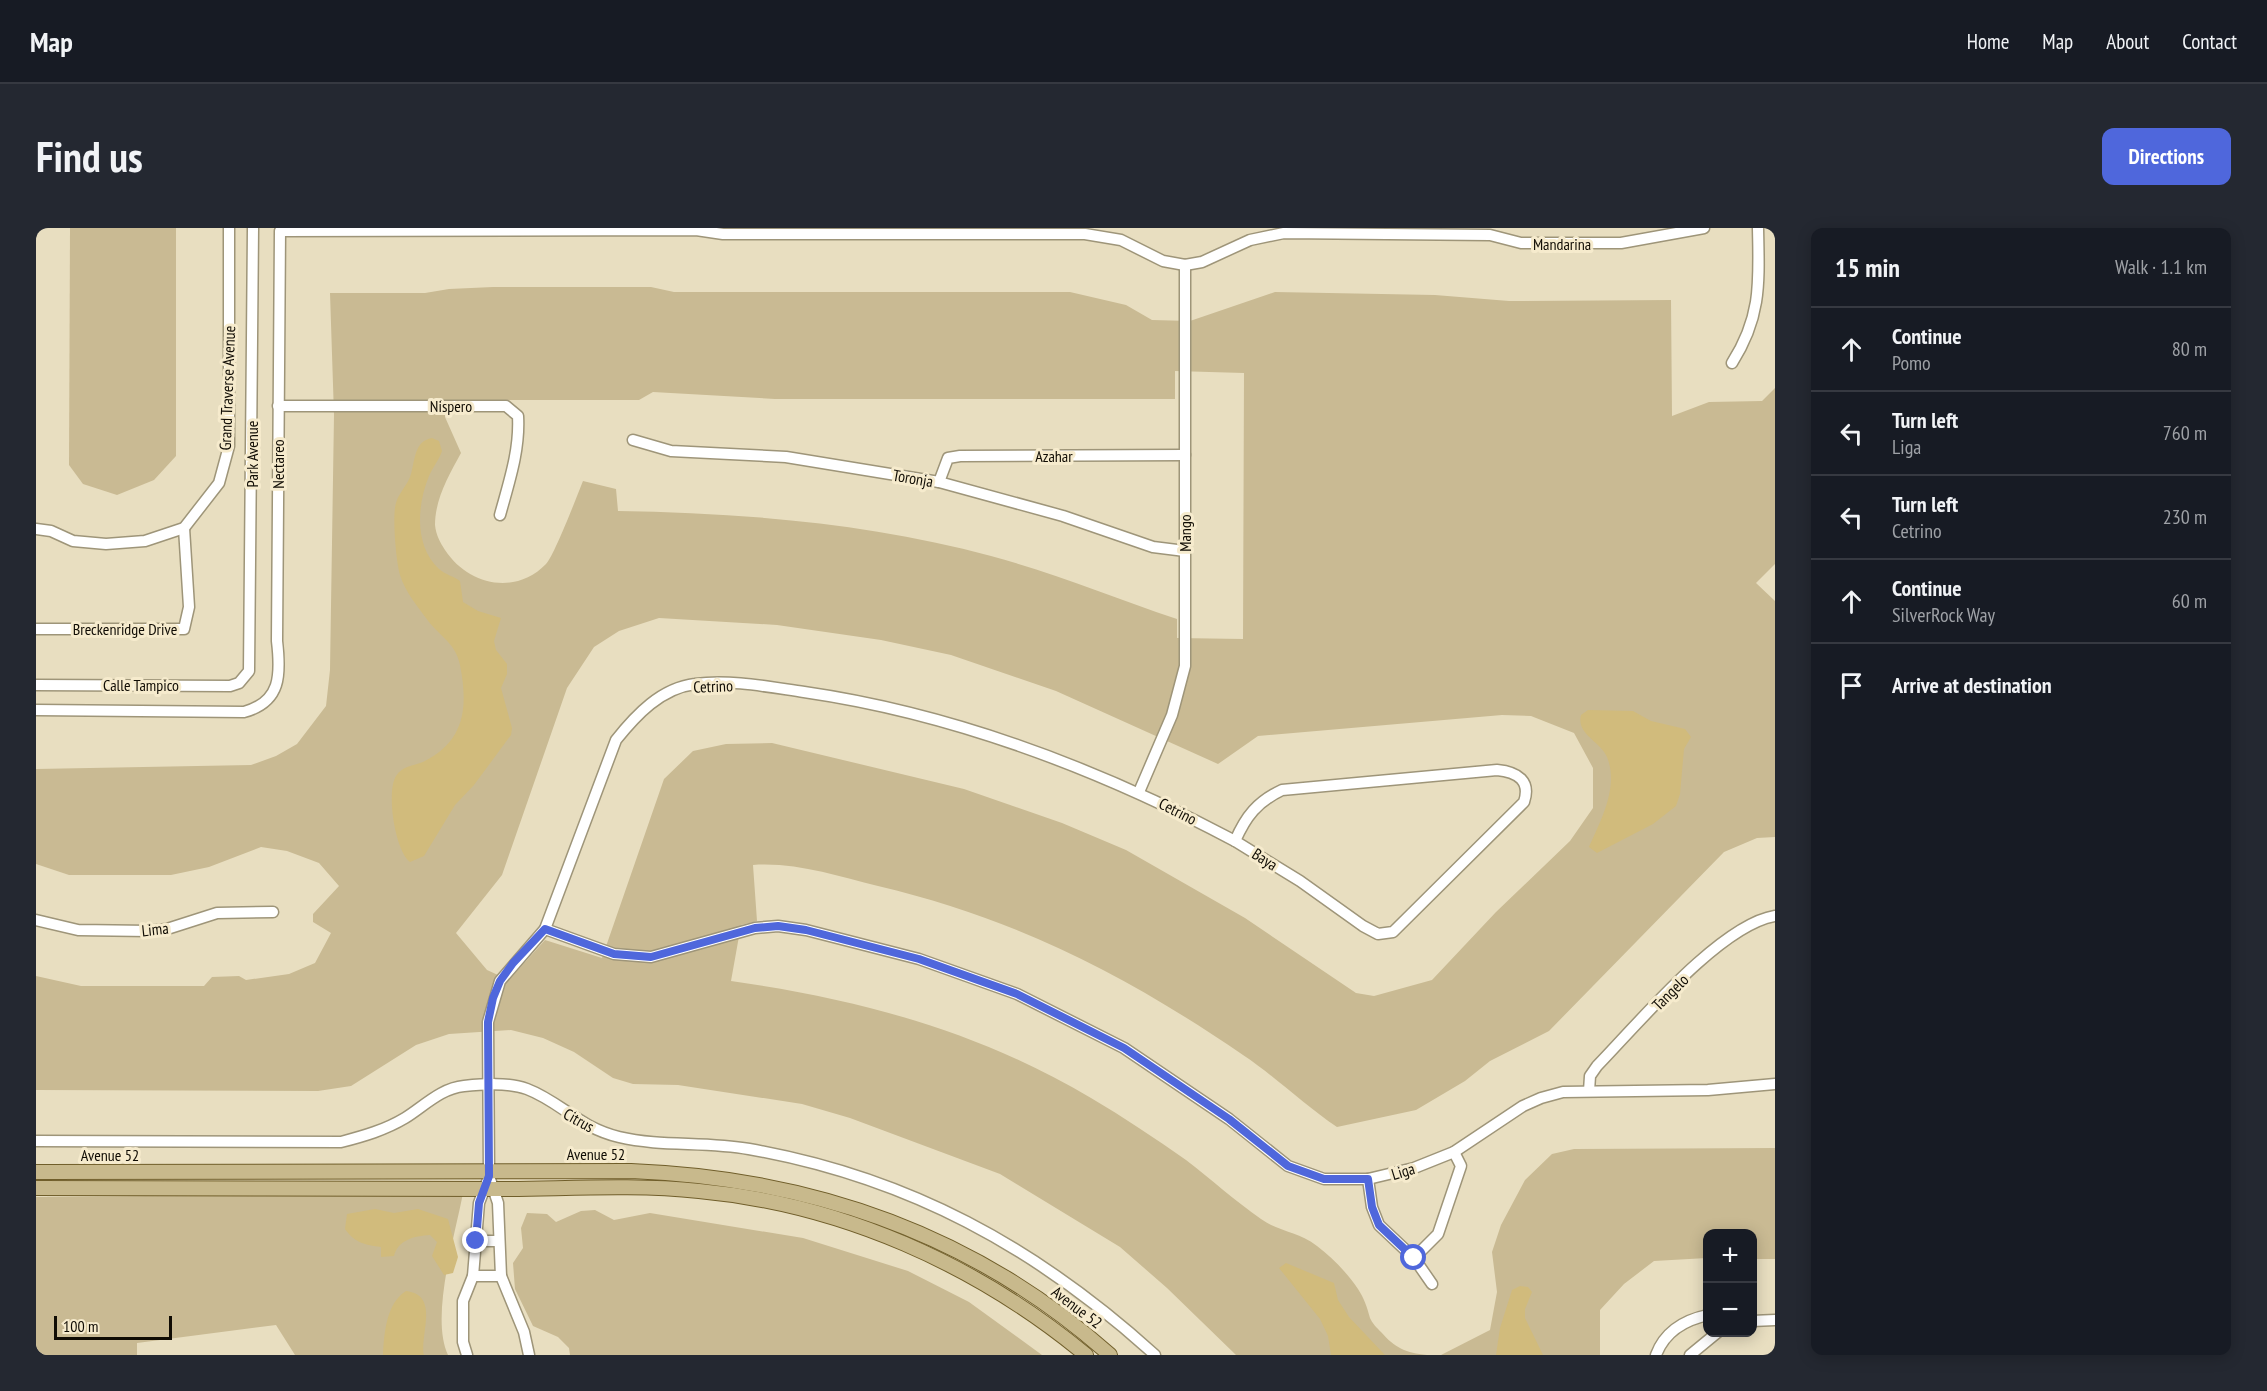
<!DOCTYPE html>
<meta charset="utf-8">
<style>
:root{--surface:#171b24;--page:#242831;--text:#f1f3f6;--muted:#9ea1a6;--line:#363941;--accent:#4f67dc}
body{margin:0;font-family:"PT Sans Narrow",sans-serif;background:var(--page);color:var(--text)}
.controls{position:absolute;right:18px;bottom:18px;display:grid;overflow:hidden;border-radius:12px;box-shadow:0 3px 15px #0003}
.controls button{width:54px;height:54px;display:grid;place-items:center;padding:0;border:0;border-bottom:2px solid var(--line);background:var(--surface);color:var(--text);font:30px sans-serif}
.scale{position:absolute;left:18px;bottom:15px;width:118px;box-sizing:border-box;padding-left:6px;border:3px solid #100c04;border-top:0;font-size:16px;line-height:21px;white-space:nowrap;color:#100c04;-webkit-text-stroke:4px #f6ebcd;paint-order:stroke}
.stop{position:absolute;width:18px;height:18px;margin:-14px;border:4px solid #4f67dc;border-radius:50%;background:#fff}
.stop.end{background:#4f67dc;border-color:#fff;box-shadow:0 2px 6px #0008}
.list{margin:0;padding:0;list-style:none}
h2{display:flex;justify-content:space-between;align-items:center;height:78px;margin:0;padding:0 24px;font-size:26px}
h2 small{font-size:20px;font-weight:400;color:var(--muted)}
.list li{display:grid;grid-template-columns:39px 1fr auto;gap:18px;align-items:center;box-sizing:border-box;height:84px;padding:0 24px;border-top:2px solid var(--line)}
.list b{display:block;font-size:22px;white-space:nowrap}
.list p{margin:0;font-size:20px;white-space:nowrap;color:var(--muted)}
.list em{font-size:20px;font-style:normal;color:var(--muted)}
.icon{flex:none;width:33px;height:33px;fill:none;stroke:currentColor;stroke-width:2;stroke-linecap:round;stroke-linejoin:round}
.map{position:relative;flex:none;width:1739px;height:1127px;overflow:hidden;border-radius:12px}
header{display:flex;align-items:center;gap:36px;box-sizing:border-box;height:84px;padding:0 30px;background:var(--surface);border-bottom:2px solid var(--line)}
header strong{font-size:28px}
nav{display:flex;gap:33px;margin-inline-start:auto;font-size:21px}
.intro{display:flex;align-items:center;justify-content:space-between;box-sizing:border-box;height:144px;padding:0 36px}
h1{margin:0;font-size:42px}
.button{padding:15px 27px;border-radius:12px;background:var(--accent);color:#fff;font-size:21px;font-weight:700}
main{display:flex;gap:36px;padding:0 36px}
aside{flex:1;background:var(--surface);border-radius:12px;box-shadow:0 3px 15px #0003}
.map>svg:first-child{display:block}
.green{fill:#c9ba93;fill-rule:evenodd}
.water{fill:#d1bb7c}
.lines{fill:none;stroke-linecap:round;stroke-linejoin:round}
.minor-casing{stroke:#9e9579;stroke-width:13}
.major-casing{stroke:#705e2a;stroke-width:16}
.minor{stroke:#fff;stroke-width:10}
.major{stroke:#c8b98c;stroke-width:14}
.route{stroke:#4f67dc;stroke-width:8}
.labels{text-anchor:middle;dominant-baseline:central;stroke-width:6;stroke-linejoin:round;paint-order:stroke}
.street-label{font-size:16px;fill:#100c04;stroke:#f6ebcd}
</style>
<header>
<strong>Map</strong>
<nav><a>Home</a><a>Map</a><a>About</a><a>Contact</a></nav>
</header>
<div class="intro"><h1>Find us</h1><a class="button">Directions</a></div>
<main>
<div class="map">
<svg width="1739" height="1127" viewBox="0 0 1739 1127">
<rect width="100%" height="100%" fill="#e8dec0"/>
<g class="green">
<path d="M34,0H140V228L118,252L81,267L47,256L33,237Z"/>
<path d="M457,59H615L638,64H1034L1090,77L1116,92L1154,93L1239,64L1399,67L1473,73L1635,72L1636,188L1673,174L1726,173L1739,160V336L1720,355L1739,373V609L1721,610L1688,624L1513,803L1454,833L1429,853L1380,882L1301,899C1268,877 1240,849 1207,827C1090,747 981,691 842,658C801,648 760,634 717,637L721,693L705,697L695,753C823,771 942,803 1055,870C1087,889 1119,910 1150,932C1175,951 1199,973 1225,991C1243,1004 1262,1003 1281,1018C1296,1029 1312,1046 1322,1061C1328,1070 1331,1079 1334,1090C1336,1095 1341,1100 1345,1104C1359,1120 1370,1125 1391,1127H1200L1131,1060L1084,1019L964,946L814,890L766,876L642,857L597,856L577,850L538,824L507,810L475,802L413,806L380,817L315,858L282,863L0,862V748L45,758H168L176,749L203,748L210,752L253,746L279,735L295,705L277,694V686L303,658L283,635L251,623L225,619L173,639L135,647H33L0,636V541L215,537L240,528L261,516L290,478L294,442L298,187L294,65H389L413,61ZM1139,143L1208,145L1207,411L1141,410V391C1079,370 1018,345 955,328C834,295 707,285 582,283L580,261L547,253C541,268 518,328 510,336C479,368 432,357 409,322C404,314 400,307 399,297C399,271 413,247 425,225L409,189L410,172H603L617,164L739,171H1139ZM623,390L741,397L845,412L915,427L1020,463L1182,536L1222,508L1466,487L1495,488L1538,505L1557,540V580L1534,613L1460,684L1396,752L1338,768L1320,765L1209,690L1090,622L1026,595L928,561L736,515L690,516L657,523L628,551L566,730L509,712L473,752L451,742L420,705L466,647L531,460L558,419L583,403Z"/>
<path d="M1739,920V1031H1717L1716,1006H1672L1671,1030L1618,1033L1588,1056L1564,1082V1127H1405L1454,1102L1461,1064L1456,1024L1465,997L1489,952L1516,926L1538,921Z"/>
<path d="M427,965C419,1008 394,1089 412,1127H259L240,1097L101,1115V1127H0V969Z"/>
<path d="M559,982L578,992L614,985L767,1010L872,1043L933,1074L1006,1127H534L533,1120L522,1109L497,1098L479,1061L477,1035L487,1020L485,1000L491,985L511,986L520,994L545,983Z"/>
</g>
<g class="water">
<path d="M396,210L403,213L406,223C403,232 397,239 393,248C381,277 378,318 403,341C410,347 417,348 424,353L427,374L442,383L465,390L458,413L460,422L471,436V446L465,460L476,500L475,507L438,557L419,577L388,628L374,634C359,623 350,564 360,548C366,538 377,538 387,534C430,513 432,478 424,437C420,416 405,409 393,394C383,380 369,364 364,347C360,333 356,288 360,275C363,264 372,257 375,246C379,233 378,213 396,210Z"/>
<path d="M1552,482L1597,483L1615,493L1649,501L1655,509L1648,521L1644,566L1640,578L1617,596L1561,625L1553,619C1565,592 1583,559 1571,529C1564,513 1540,506 1545,487Z"/>
<path d="M339,981L358,985L382,981L412,991L422,1029L417,1045L408,1047L396,1028L401,1014L394,1007C378,1008 362,1012 358,1028L345,1029V1019C329,1017 319,1015 309,1001L311,986Z"/>
<path d="M1250,1035L1298,1055L1302,1072L1313,1089L1349,1127H1295L1292,1108L1284,1091L1243,1040Z"/>
<path d="M1484,1058L1492,1059L1496,1064L1489,1081V1090L1507,1127H1460L1464,1100L1476,1062Z"/>
<path d="M370,1063C404,1067 384,1106 388,1127H347C348,1107 350,1075 370,1063Z"/>
</g>
<g class="lines">
<g class="minor-casing">
<g id="minor">
<path d="M1696,135C1726,88 1723,53 1722,0"/>
<path d="M242,178H470L482,188C484,222 473,254 464,287"/>
<path d="M597,212L635,223L750,229L903,254L1027,288L1117,319L1149,323"/>
<path d="M903,254L912,230L924,228L1149,227"/>
<path d="M0,301L15,303L37,313L70,316L109,313L148,300L183,255L193,218V0"/>
<path d="M0,401H148L153,379L148,300"/>
<path d="M0,457L194,458L203,455L213,443L217,0"/>
<path d="M0,482L208,484C245,474 245,447 241,413L244,3L660,2L687,6H1049L1085,12L1127,33L1149,37L1166,34L1214,12L1248,5L1454,7L1485,15H1585L1668,0"/>
<path d="M1461,542C1482,544 1495,553 1488,574L1357,704L1342,706L1327,698L1264,653L1199,613C1210,588 1221,574 1246,562Z"/>
<path d="M1103,564L1136,487L1149,438V37"/>
<path d="M0,692L42,702L113,703L131,701L181,685L237,684"/>
<path d="M509,701L578,726L615,729L719,700L742,698L770,702L883,731L981,766L1088,820L1193,891L1252,938L1288,951H1332L1378,940L1418,924L1487,878L1505,870L1527,864L1672,862L1739,856"/>
<path d="M1553,863L1554,848L1561,838C1601,797 1684,697 1739,688"/>
<path d="M0,913L305,914C328,908 349,902 369,890C387,879 405,860 428,858C447,856 472,854 491,861C525,874 542,899 583,909C625,919 670,913 713,921C872,949 1000,1019 1119,1127"/>
<path d="M1332,951L1336,979L1343,997L1378,1030L1396,1056"/>
<path d="M440,1013H463"/>
<path d="M1378,1030L1402,1006L1425,938L1418,924"/>
<path d="M437,1048H465"/>
<path d="M1716,1093L1739,1092"/>
<path d="M431,1127L427,1114V1073L437,1048L443,975L451,954"/>
<path d="M493,1127L488,1104L465,1048L462,975L453,948L452,794L464,753L509,701L580,512C600,487 625,460 659,456C694,451 733,459 768,464C920,486 1063,541 1199,613"/>
<path d="M1620,1127C1629,1103 1648,1092 1672,1087"/>
<path d="M1654,1127L1682,1104"/>
</g>
</g>
<g class="major-casing">
<g id="major">
<path d="M0,944L595,943C775,950 938,1006 1074,1127"/>
<path d="M0,960C153,960 307,961 460,961C528,961 595,956 663,963C805,976 940,1036 1050,1127"/>
</g>
</g>
<use href="#minor" class="minor"/>
<use href="#major" class="major"/>
</g>
<g class="lines">
<path class="route" d="M440,1013L443,975L453,948L452,794L457,770L464,753L477,735L509,701L578,726L615,729L719,700L742,698L770,702L883,731L981,766L1088,820L1193,891L1252,938L1288,951H1332L1336,979L1343,997L1378,1030"/>
</g>
<g class="labels">
<g class="street-label">
<text x="1526" y="16">Mandarina</text>
<text transform="translate(191 160) rotate(-88)">Grand Traverse Avenue</text>
<text x="415" y="178">Nispero</text>
<text transform="translate(216 226) rotate(-90)">Park Avenue</text>
<text x="1018" y="228">Azahar</text>
<text transform="translate(242 236) rotate(-90)">Nectareo</text>
<text transform="translate(877 250) rotate(10)">Toronja</text>
<text transform="translate(1149 305) rotate(-90)">Mango</text>
<text x="89" y="401">Breckenridge Drive</text>
<text x="105" y="457">Calle Tampico</text>
<text transform="translate(677 458) rotate(-2)">Cetrino</text>
<text transform="translate(1142 583) rotate(27)">Cetrino</text>
<text transform="translate(1229 631) rotate(32)">Baya</text>
<text transform="translate(119 701) rotate(-6)">Lima</text>
<text transform="translate(1634 764) rotate(-45)">Tangelo</text>
<text transform="translate(543 892) rotate(29)">Citrus</text>
<text x="560" y="926">Avenue 52</text>
<text x="74" y="927">Avenue 52</text>
<text transform="translate(1367 943) rotate(-17)">Liga</text>
<text transform="translate(1041 1079) rotate(37)">Avenue 52</text>
</g>
</g>
</svg>
<div class="controls">
<button>+</button>
<button>−</button>
</div>
<div class="scale">100 m</div>
<div class="stop" style="left:1378px;top:1030px"></div>
<div class="stop end" style="left:440px;top:1013px"></div>
</div>
<aside>
<h2>15 min<small>Walk · 1.1 km</small></h2>
<ul class="list">
<li><svg class="icon" aria-label="ahead" viewBox="0 0 24 24"><path d="M12 20V5M6 11l6-6 6 6"/></svg><div><b>Continue</b><p>Pomo</p></div><em>80 m</em></li>
<li><svg class="icon" aria-label="left" viewBox="0 0 24 24"><path d="M17 20v-9H6M10 6l-5 5 5 5"/></svg><div><b>Turn left</b><p>Liga</p></div><em>760 m</em></li>
<li><svg class="icon" aria-label="left" viewBox="0 0 24 24"><path d="M17 20v-9H6M10 6l-5 5 5 5"/></svg><div><b>Turn left</b><p>Cetrino</p></div><em>230 m</em></li>
<li><svg class="icon" aria-label="ahead" viewBox="0 0 24 24"><path d="M12 20V5M6 11l6-6 6 6"/></svg><div><b>Continue</b><p>SilverRock Way</p></div><em>60 m</em></li>
<li><svg class="icon" aria-label="arrive" viewBox="0 0 24 24"><path d="M6 21V4h12l-3 4 3 4H6"/></svg><div><b>Arrive at destination</b></div></li>
</ul>
</aside>
</main>
